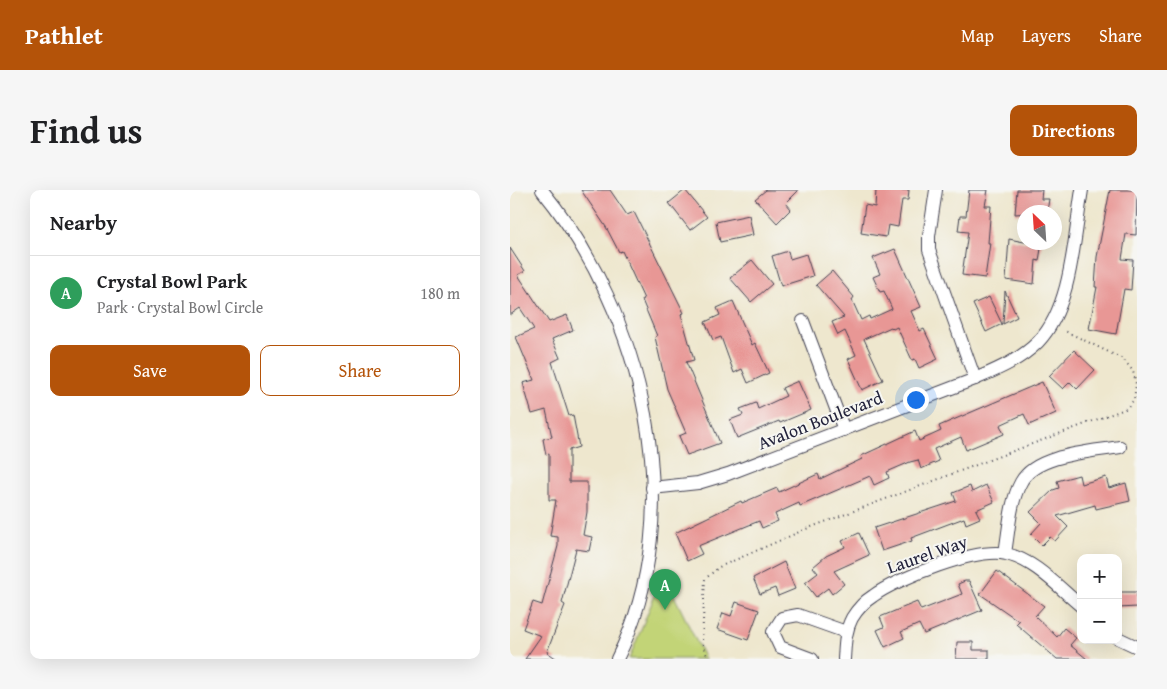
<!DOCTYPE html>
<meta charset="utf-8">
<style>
:root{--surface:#fff;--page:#f6f6f6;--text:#202124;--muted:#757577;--line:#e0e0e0;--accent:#b45309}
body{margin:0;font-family:"Gentium Book Plus",serif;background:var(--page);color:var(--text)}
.controls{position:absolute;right:15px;bottom:15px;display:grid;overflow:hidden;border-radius:10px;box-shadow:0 5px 20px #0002}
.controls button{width:45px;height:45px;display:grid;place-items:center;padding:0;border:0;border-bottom:1px solid var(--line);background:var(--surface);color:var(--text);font:25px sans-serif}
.compass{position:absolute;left:507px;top:15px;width:45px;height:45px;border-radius:50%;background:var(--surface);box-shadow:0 5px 20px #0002;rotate:335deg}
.you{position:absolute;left:405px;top:209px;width:18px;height:18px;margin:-12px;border:4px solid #fff;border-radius:50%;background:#1a73e8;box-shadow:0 0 0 8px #1a73e833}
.badge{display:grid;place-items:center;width:32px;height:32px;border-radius:50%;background:var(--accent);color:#fff;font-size:16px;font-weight:700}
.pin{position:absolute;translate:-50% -41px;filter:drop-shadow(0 1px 2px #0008)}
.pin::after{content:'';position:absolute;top:26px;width:18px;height:15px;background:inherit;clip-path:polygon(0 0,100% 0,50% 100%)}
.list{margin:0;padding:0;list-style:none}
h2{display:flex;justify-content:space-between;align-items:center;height:65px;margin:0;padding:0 20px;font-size:21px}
h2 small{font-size:16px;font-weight:400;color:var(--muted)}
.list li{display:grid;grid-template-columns:32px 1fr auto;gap:15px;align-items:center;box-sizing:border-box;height:75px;padding:0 20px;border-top:1px solid var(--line)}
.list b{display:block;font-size:19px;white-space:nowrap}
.list p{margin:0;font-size:16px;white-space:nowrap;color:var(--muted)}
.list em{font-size:16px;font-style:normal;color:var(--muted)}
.actions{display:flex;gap:10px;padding:15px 20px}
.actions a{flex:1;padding:11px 0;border:1px solid var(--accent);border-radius:10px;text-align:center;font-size:18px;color:var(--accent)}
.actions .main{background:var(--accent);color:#fff}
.map{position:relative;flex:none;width:627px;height:469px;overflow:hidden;border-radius:10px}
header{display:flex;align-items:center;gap:30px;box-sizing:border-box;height:70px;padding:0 25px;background:var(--accent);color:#fff}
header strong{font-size:24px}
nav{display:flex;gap:28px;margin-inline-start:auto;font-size:18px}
.intro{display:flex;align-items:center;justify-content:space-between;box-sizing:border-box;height:120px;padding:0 30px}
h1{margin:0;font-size:35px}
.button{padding:12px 22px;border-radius:10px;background:var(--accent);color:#fff;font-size:18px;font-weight:700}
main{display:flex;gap:30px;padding:0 30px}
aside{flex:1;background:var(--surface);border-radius:10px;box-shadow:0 5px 20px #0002}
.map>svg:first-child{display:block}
.green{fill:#c2d477;stroke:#727b59}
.building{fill:#e89795}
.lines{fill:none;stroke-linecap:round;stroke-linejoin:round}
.street-casing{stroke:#414051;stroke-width:14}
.path{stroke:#414051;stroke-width:2;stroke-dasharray:1 4;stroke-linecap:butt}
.street{stroke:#fff;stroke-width:12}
.labels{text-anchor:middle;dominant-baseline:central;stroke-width:4;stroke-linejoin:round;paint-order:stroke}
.street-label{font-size:18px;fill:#22223b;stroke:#f6f6f2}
</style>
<header>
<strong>Pathlet</strong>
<nav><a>Map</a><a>Layers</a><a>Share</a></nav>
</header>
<div class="intro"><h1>Find us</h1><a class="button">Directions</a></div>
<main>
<aside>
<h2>Nearby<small></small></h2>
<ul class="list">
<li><span class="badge" style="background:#2e9e5b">A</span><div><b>Crystal Bowl Park</b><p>Park · Crystal Bowl Circle</p></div><em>180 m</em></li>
</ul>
<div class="actions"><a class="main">Save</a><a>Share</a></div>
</aside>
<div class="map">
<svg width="627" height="469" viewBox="0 0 627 469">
<rect width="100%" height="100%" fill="#f6f6f2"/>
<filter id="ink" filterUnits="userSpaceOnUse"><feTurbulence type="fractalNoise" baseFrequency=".02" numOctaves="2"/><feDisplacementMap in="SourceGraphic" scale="10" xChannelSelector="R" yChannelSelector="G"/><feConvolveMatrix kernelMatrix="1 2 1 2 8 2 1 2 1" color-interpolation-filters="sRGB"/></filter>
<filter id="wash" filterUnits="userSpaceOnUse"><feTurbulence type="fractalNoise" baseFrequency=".0096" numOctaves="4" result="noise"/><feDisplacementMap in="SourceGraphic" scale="20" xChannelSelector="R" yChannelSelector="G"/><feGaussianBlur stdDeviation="1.12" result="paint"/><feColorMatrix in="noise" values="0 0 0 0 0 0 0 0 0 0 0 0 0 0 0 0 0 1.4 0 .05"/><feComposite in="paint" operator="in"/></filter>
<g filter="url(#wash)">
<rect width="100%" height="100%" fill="#eee7ce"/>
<path class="green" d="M159,395L195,469H119L147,400Z"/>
<g id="blocks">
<g class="building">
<path d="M71,0H100L117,25L124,22L174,123L171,124L184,170L176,172L210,253L177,265L169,246L176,243L157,199L145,147L147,146L132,110L134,109L112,61L109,62L96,37Z"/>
<path d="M175,0L197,27L180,40L159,13Z"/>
<path d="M256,0H289L276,13L281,19L267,33L245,9Z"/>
<path d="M366,0H399L398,10H392L388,37L378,35L376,47L351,43L355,15L365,17Z"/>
<path d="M459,0H478L475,16H481L478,53H480L475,88L452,85L458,42L448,41L450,26H456Z"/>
<path d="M507,0H532L531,9H539L537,22L505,24Z"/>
<path d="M600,0H627L626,45L616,44L612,69L623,70L621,100L614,99L606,144L579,139L587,97H585L587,67Z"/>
<path d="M239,25L243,45L210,52L206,32Z"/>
<path d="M499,49L514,52H532L529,71L526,70L524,94L496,90Z"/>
<path d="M0,58L15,81L8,85L39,132L57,125L63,140L42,149L50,168L42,172L59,226L63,225L69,257L59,260V292H77V322L73,345L82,347L79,361L66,359L52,413L55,415L37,462L47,469H15L31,446L13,439L23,412L32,415L48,356V347L40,346L46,310H39V264L36,265L33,249L42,247L36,220L22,224L13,193L24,190L6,147L24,139L10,118L0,125Z"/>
<path d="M385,59L411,117L401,121L410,141L414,139L428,169L409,178L405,169L402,170L387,137L383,139L381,137L354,149L373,190L352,200L338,169L346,165L335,141L328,145L322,132L334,127L306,95L322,81L344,107L342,110L351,130L359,126L360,129L382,119L374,101L370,102L363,87L370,84L363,68Z"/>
<path d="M278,61L280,69L296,64L303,86L271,96L262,66Z"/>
<path d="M242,70L262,94L241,112L220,88Z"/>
<path d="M495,101L507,127L493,134Z"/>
<path d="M479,107L492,134L476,142L463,114Z"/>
<path d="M223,111L242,155L245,153L259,183L238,193L232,179L224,183L211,147L203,150L195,132L210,125L207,118Z"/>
<path d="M564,160L585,180L567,199L560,192L553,199L539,186Z"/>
<path d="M288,191L301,220L270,233L269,231L227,248L220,230L233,225L230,219L246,213L248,219L276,206L272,198Z"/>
<path d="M532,192L546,223L519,235L514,224L490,235L494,244L456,260L451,247L424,259L429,271L411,279L408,270L400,272L377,282L379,288L364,295L360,286L290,316L289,313L265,324L268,331L252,338L249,331L188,356L192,364L177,371L165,343L231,311L232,313L267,298L269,302L308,284L310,289L352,269L351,266L405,241L409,251L431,241L429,236Z"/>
<path d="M569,285L571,294L596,287L599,298L616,293L620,311L586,319L585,315L547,326L558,337L545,351L540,347L532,355L521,344L531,333L520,322L543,300L549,298L547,291Z"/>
<path d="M476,295L484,312L466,320L470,328L456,334L454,328L401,348L402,351L372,361L364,338L446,311L443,303L460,296L462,302Z"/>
<path d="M349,343L359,365L324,381L334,394L322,404L318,398L306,407L295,393L308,383L303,377L316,366L335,357L332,351Z"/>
<path d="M274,372L285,399L268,406L265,398L250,404L243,388Z"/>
<path d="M487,381L534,416L525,426L547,447L554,438L566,448L560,455L577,469H547L506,434L509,431L470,404Z"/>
<path d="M455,391H459L472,420L414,444L409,434L391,442L394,448L375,457L367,440L374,437L370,427L407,412L411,420L452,404L448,394Z"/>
<path d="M608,402H627V417L608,418Z"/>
<path d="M226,412L249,420L238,450L207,439L213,423L221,426Z"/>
<path d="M447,452H463V460H479V469H446Z"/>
</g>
</g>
</g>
<g filter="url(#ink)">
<use href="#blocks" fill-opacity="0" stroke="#414051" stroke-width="1"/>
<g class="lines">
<g class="street-casing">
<g id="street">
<path d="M32,0C133,123 181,321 107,469"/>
<path d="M426,0L419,46V60L465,189"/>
<path d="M293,131L334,240"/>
<path d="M142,298L188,293L218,284L465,189C488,179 510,170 528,152C562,117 564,47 572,0"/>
<path d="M495,363C499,340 500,312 511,292C526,264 582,262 610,257"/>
<path d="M608,448L627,457"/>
<path d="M302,469L270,457L263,442L272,428L288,425L336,442"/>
<path d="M334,469C335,455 335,441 342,428C347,420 355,411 363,406C387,388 468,357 496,364C525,370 549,398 571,416"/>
</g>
</g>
<path class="path" d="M198,469L192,452L195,389L209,377L296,339L615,219L624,210L626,194L623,181L613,169L553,140"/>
<use href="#street" class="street"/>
</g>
</g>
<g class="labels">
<g class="street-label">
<text transform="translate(310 230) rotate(-21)">Avalon Boulevard</text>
<text transform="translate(417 364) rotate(-19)">Laurel Way</text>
</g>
</g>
</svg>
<div class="controls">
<button>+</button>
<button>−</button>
</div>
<svg class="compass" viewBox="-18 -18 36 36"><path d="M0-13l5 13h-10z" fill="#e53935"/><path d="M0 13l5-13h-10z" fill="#757577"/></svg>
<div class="you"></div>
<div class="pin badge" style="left:155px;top:420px;background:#2e9e5b">A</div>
</div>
</main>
